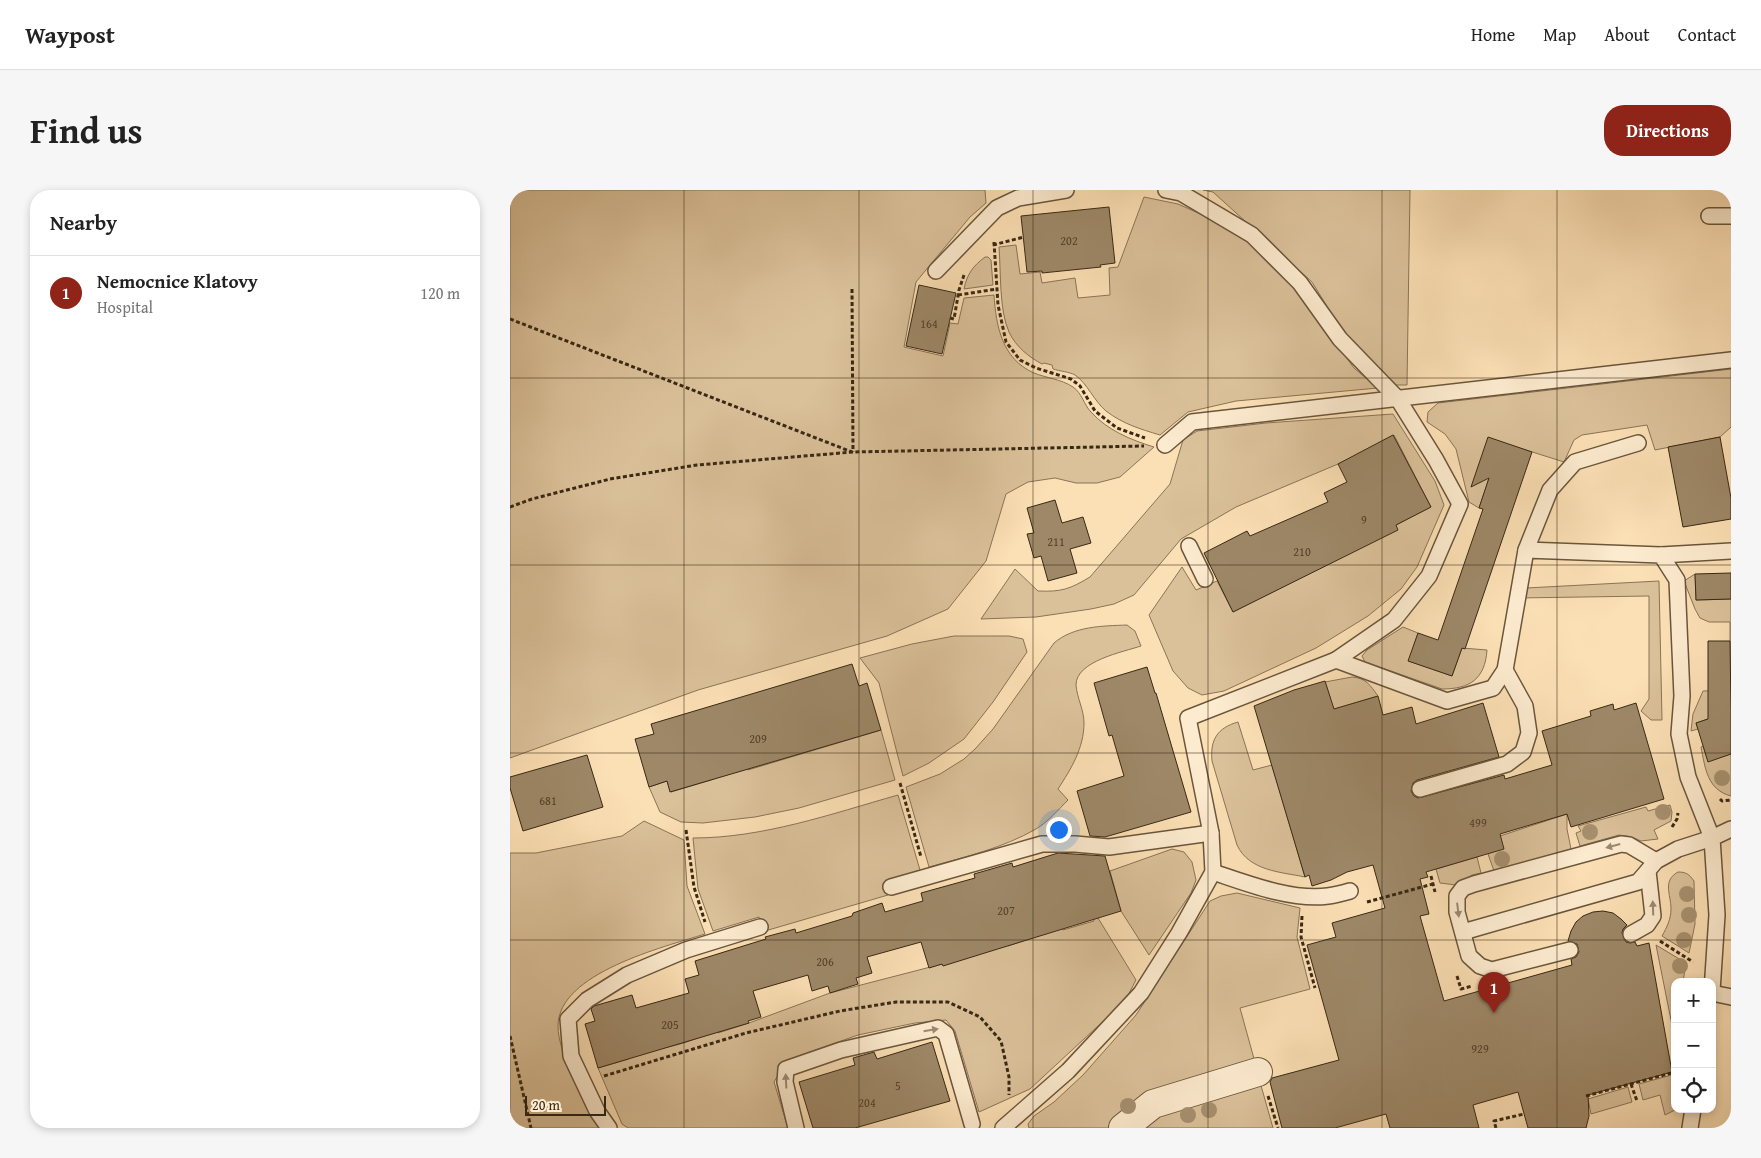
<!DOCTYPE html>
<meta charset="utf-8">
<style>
:root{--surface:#fff;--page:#f6f6f6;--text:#222;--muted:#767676;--line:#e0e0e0;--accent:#8f2418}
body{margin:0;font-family:"Gentium Book Plus",serif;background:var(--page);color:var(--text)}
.controls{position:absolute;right:15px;bottom:15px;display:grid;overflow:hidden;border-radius:10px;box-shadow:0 2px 8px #0003}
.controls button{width:45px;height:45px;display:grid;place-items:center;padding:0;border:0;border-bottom:1px solid var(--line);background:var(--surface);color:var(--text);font:25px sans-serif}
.scale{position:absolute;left:15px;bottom:12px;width:81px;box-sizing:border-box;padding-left:5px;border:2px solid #392814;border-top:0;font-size:14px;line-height:18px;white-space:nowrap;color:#392814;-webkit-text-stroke:4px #fdebcf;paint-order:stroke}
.you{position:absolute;left:548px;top:639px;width:18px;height:18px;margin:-12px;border:4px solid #fff;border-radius:50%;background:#1a73e8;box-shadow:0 0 0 8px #1a73e833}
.badge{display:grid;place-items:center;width:32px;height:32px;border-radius:50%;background:var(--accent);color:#fff;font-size:16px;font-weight:700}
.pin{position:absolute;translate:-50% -41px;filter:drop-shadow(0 1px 2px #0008)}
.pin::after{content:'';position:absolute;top:26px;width:18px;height:15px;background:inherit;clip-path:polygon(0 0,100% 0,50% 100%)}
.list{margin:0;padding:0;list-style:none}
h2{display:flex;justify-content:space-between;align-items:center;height:65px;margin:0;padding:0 20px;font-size:21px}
h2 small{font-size:16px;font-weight:400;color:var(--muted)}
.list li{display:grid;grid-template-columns:32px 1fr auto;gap:15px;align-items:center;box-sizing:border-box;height:75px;padding:0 20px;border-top:1px solid var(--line)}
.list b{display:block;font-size:19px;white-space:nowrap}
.list p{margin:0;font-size:16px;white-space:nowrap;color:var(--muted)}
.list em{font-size:16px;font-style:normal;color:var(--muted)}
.icon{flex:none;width:28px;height:28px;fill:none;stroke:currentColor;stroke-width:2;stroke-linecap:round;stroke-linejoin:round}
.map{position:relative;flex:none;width:1221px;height:938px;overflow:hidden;border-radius:20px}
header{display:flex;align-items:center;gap:30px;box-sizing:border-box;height:70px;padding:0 25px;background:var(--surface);border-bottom:1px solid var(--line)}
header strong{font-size:24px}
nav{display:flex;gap:28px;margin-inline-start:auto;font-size:18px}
.intro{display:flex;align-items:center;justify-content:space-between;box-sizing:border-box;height:120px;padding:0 30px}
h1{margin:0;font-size:35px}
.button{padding:12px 22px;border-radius:20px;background:var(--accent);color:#fff;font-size:18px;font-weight:700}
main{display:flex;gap:30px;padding:0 30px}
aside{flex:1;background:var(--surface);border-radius:20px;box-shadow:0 2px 8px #0003}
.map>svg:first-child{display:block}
.green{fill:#dbc19a;stroke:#8a7457}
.building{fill:#9e8868;stroke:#392814}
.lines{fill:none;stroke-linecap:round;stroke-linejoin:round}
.lane-casing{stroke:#6a563c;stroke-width:18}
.street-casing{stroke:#6a563c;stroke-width:30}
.path{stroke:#392814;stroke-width:3;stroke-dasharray:4 2.5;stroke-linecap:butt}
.lane{stroke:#fdebcf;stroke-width:15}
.street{stroke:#fdebcf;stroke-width:28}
.tree{fill:#a7906f}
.oneway{fill:#9b8a72}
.grid{fill:none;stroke:#392814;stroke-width:1;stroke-opacity:0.55}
.labels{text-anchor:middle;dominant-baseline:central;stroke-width:4.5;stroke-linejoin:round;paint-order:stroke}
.number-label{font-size:12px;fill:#524029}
</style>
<header>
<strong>Waypost</strong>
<nav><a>Home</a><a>Map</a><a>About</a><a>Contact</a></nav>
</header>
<div class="intro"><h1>Find us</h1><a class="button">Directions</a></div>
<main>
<aside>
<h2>Nearby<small></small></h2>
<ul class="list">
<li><span class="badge">1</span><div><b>Nemocnice Klatovy</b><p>Hospital</p></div><em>120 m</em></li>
</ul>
</aside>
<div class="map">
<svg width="1221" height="938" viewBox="0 0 1221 938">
<rect width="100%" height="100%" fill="#fce0b5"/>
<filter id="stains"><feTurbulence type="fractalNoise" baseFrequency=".004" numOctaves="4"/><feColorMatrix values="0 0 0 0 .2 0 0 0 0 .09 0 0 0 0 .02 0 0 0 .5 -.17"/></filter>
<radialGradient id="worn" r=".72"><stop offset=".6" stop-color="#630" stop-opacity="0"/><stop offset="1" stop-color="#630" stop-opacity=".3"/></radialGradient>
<g class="green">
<path d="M0,0H475L476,13L460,27L406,92L394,157L433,166L440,133L448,134L454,108L484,105C486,136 492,169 524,183C536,188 551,189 563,197C572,203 574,215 581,222C597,240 621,250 644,257L610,287L587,293H566L545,288L518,292L496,304L476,371L438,419L377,446L188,500L0,568Z"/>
<path d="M693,0H900L897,195H886L864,177L834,144L802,92L703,2Z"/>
<path d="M634,7L668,14L704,30L738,52L782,94L844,178L868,198L726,211L678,222L650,245C630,239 613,234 596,221C584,211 577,193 565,185C560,182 549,181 543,179L542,175L534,173L532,174C519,167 506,157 499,142C489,120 491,82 489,57L506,55L510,84L530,82L532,93L565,88L568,108L600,105L599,78L608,77Z"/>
<path d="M475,67H478L481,70L483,95L454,99C457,84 463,76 475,67Z"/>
<path d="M1221,179V237L1210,247L1145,260L1137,235L1072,245L1064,250L1054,272L978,248L979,288L969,318L959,312L946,259L935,244L917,232L918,222L928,213Z"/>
<path d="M883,224L925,291L934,315L907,377L891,399L858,426L806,458L714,501L692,505L678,498L663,481L639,425L672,377L686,400L707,391L723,422L828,369L886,335L921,317L884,245L828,274L726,317L671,349L624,405L604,414L581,419L526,427L471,429L505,379L528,401C552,402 560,399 580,387L660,294L673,250L687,241L756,233Z"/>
<path d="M1185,384L1186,410L1221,409V521L1186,533L1188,539L1181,541L1183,524L1193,501L1220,500V432H1199L1190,428L1185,419L1174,391Z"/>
<path d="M1149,391L1152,530H1141L1131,521L1139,509V406L1007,408L1016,398Z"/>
<path d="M617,435L625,441L631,456C613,462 566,471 566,495C567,508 574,520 574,533C574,558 561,579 548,599L558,610C548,620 538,632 526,639C493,658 455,667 419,677L396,597L430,584L454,569L465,559L483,539L544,453C564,436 592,436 617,435Z"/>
<path d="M893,437L908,443L899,471L942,486L952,458L977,460C975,489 960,499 932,499L855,472L852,466L857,460Z"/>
<path d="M444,446H499L513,449L517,462L483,512L454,549L419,573L393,586L369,493L350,468L402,454Z"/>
<path d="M842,487C856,488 860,495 868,506L818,521L820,507L815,492Z"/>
<path d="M728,532L743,580L762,575L795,687C771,682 739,681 727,655L702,571C700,550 707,538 728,532Z"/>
<path d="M371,540L385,590L289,618L245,627L193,633L171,632L150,622L139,597L157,591L161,602L201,590L237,575L238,580Z"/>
<path d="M1193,556L1198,571L1221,564V606C1197,600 1195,577 1191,557Z"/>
<path d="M388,605L410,680L373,693L378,705L255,741L249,727L203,741L188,699L183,648C253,648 321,624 388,605Z"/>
<path d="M1160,615L1162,622L1161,631L1144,640L1148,649L1131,651L1122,647L1109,645L1070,656L1066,643L1071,641L1068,636L1136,617L1138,621Z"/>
<path d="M1057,624V639L1061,659L984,681L978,664L990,646Z"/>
<path d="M134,631L174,650L177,696L195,744C154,757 48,783 48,836C48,864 75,913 89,938H0V663H26L112,646Z"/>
<path d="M662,659L674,662L682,672L686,690L681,703L639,765L611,721L600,681Z"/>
<path d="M967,667L971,683L962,685L946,695L930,693L926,679Z"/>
<path d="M1168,682C1176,682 1179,684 1184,691L1185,734L1179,763L1152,746C1157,737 1161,729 1161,719C1161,704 1152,691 1168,682Z"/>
<path d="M727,703L790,718L787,747L800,799L730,818L746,876L601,938H519L518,934L524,926L544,912L573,885L626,825L700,711L711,706Z"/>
<path d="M588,728L626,790L615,811L520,899L469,922L445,841L436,830L405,833L348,845L277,870L264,892L278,938H118L112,934L88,878L119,869L118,867L174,853L207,841L208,843L239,833L320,803L432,774L433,775L497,754L498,756L552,738L553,740L584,731L583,729Z"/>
<path d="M1146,755L1176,773L1173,792H1165V850Z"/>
<path d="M1165,884V919H1167L1155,925L1150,905L1133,910L1129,894Z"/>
<path d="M750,892L763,938H625L646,922Z"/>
<path d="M1118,897L1122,912L1081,924L1078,909Z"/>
</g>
<g class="building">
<path d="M599,17L605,73L590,75L591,77L532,83V81L517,82L511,26Z"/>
<path d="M409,95L446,103L432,164L396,156Z"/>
<path d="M883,245L921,317L886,335L888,340L723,422L694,363L737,341L740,346L818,312L814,303L837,292L828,274Z"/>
<path d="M978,247L1022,262L955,459L952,458L942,486L898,471L908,443L928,450L973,319L969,318L979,288L961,297Z"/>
<path d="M1210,247L1221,308V329L1173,337L1158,257Z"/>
<path d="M545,310L552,333L573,327L581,353L560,359L567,383L538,391L531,366L524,368L517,344L524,343L517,318Z"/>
<path d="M1221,383V409L1186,410L1185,384Z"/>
<path d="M1198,451H1220L1221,521V564L1198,572L1186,533L1198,529Z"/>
<path d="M342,474L349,496L357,493L371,540L160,602L157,591L139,597L125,549L144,544L141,534Z"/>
<path d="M637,477L645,503H646L681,622L595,647L580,646L567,601L614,586L602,545L599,546L584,493Z"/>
<path d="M815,491L824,519L868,506L873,525L902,517L906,534L973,513L989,567L907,590L903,593L901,601L904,606L908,608L994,585L995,589L1042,575L1032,541L1081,526L1080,521L1103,514L1104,520L1126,513L1154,609L1061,637L1057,624L990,644L994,659L916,682L918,687L910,689L919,724L910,726L934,811L1062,775L1061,769L1066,767L1069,762L1067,754L1058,751L1061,741L1066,732L1073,726L1083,722L1093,721L1103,723L1111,729L1117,735L1113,739L1112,743L1116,752L1120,753L1125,752L1127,756L1139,753L1162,882L1078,905L1079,926L1076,938H1018L1008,902L963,915L969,938H880L876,924L825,938H772L760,892L762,888L829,870L797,755L826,747L822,733L875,718L863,675L837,682L821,690L802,696L799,685L795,687L744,516L784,500Z"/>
<path d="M77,565L93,617L13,641L0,598V587Z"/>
<path d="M548,663L595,666L611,721L478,762L433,776L432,774L419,778L411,752L357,767L362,783L346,788L348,794L320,803L318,796L302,801L298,785L243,801L251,827L238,831L239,833L88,878L75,834L85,831L81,819L84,816L122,805L126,818L179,803L175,789L189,785L185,771L256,749L255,747L285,739L286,743L342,726L343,723L372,713L375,722L413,711L411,703L465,688L464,684L502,673L503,677Z"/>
<path d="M422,852L440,911L345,938H303L289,892L345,875L343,868L364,862L367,869Z"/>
</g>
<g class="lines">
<g class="lane-casing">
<g id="lane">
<path d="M656,0L671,3L742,45L790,93L830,149L888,209L926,270L950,314L919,386L884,430L826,470"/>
<path d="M1199,26H1221"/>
<path d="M426,81L487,18L508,8L556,0"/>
<path d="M655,255L682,232L1221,170"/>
<path d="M679,356L695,389"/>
<path d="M1016,360L1040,300L1065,272L1128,253"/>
<path d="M1151,365L1221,361"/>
<path d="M910,599L997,574L1013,562L1019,543L1015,516L995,480"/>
<path d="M703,682C736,693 782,711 818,706C825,705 833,703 840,701"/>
<path d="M381,697L532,654H565L599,657L701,643"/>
<path d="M1121,744L1137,735L1143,726L1138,681"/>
<path d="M1060,760L982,780L970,776L959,766L947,722V706L953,698L964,694L1111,654L1119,655L1146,671"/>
<path d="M1202,801L1207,725L1202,648L1221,639"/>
<path d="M1202,803L1221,807"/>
<path d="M99,938L87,921L61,866L58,829L77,810L117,785L176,760L250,737"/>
<path d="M286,938L275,892L276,879L331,860L428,838L436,844L462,934"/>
<path d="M493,938L558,881L631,803L669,743L703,682L701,643L678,528L826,470L937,511L983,498L995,480L1016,360L1151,365L1167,390L1172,506L1169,544L1178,587L1202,648L1168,659L1146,671L1128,692L953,742"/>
<path d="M1180,938L1183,919"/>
</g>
</g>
<g class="street-casing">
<path id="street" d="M613,938L643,914L748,882"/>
</g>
<g class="path">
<path d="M484,52L488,115L496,152L510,170L526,178L561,189L570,196L585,221L607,238L635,248"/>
<path d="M483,55L514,47"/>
<path d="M342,99L343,262"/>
<path d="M448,105L487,99"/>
<path d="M440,128L444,129L449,100L454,85"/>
<path d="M0,129L342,262"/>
<path d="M0,317L22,309L100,289L187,275L343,262L634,256"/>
<path d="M390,593L411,667"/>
<path d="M1210,609L1212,611L1221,610"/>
<path d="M1162,637L1167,629L1168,623"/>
<path d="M176,640L184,697L195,732"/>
<path d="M921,686L925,702"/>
<path d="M857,712L923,694"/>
<path d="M792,726L791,747L805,798"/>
<path d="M1150,751L1183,772"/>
<path d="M947,786L951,799L962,796"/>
<path d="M0,846L21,938"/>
<path d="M1202,879H1204L1202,891"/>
<path d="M94,886L236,843L330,821L386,812H438L470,827L491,851L499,887V905"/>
<path d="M1121,894L1127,911"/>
<path d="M758,906L768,938"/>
<path d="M1076,906L1165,882"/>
<path d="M986,938L984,931L1014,924"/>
</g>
<use href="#lane" class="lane"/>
<use href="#street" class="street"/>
</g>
<g class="tree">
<circle cx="1212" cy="588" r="8"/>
<circle cx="1153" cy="622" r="8"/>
<circle cx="1080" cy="642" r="8"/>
<circle cx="992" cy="669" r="8"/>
<circle cx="1177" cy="704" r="8"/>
<circle cx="1179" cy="725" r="8"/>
<circle cx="1174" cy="750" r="8"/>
<circle cx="1170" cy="776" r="8"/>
<circle cx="618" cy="916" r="8"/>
<circle cx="699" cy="920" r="8"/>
<circle cx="678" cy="925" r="8"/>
</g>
<defs><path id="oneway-solid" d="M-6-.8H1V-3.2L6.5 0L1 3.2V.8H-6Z" transform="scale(1.25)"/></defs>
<g class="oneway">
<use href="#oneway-solid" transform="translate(1103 656) rotate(165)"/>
<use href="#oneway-solid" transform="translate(1143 718) rotate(-92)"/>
<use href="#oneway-solid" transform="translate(948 720) rotate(83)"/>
<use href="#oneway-solid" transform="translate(421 840) rotate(-9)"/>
<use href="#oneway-solid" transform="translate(276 891) rotate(-93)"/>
</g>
<path class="grid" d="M174,0V938M349,0V938M523,0V938M698,0V938M872,0V938M1047,0V938M0,188H1221M0,375H1221M0,563H1221M0,750H1221"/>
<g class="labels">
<g class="number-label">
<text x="559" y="50">202</text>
<text x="419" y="133">164</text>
<text x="854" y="329">9</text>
<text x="546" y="351">211</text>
<text x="792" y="361">210</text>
<text x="248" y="548">209</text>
<text x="38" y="610">681</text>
<text x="968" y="632">499</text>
<text x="496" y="720">207</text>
<text x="315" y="771">206</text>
<text x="160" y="834">205</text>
<text x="970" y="858">929</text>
<text x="388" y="895">5</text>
<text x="357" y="912">204</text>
</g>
</g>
<rect width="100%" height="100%" filter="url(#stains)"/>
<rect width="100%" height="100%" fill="url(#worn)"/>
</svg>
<div class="controls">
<button>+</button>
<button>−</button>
<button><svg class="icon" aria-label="locate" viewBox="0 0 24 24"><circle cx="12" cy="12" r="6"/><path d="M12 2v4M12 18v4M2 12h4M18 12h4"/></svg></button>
</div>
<div class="scale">20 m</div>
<div class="you"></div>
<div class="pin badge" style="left:984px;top:823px">1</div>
</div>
</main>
